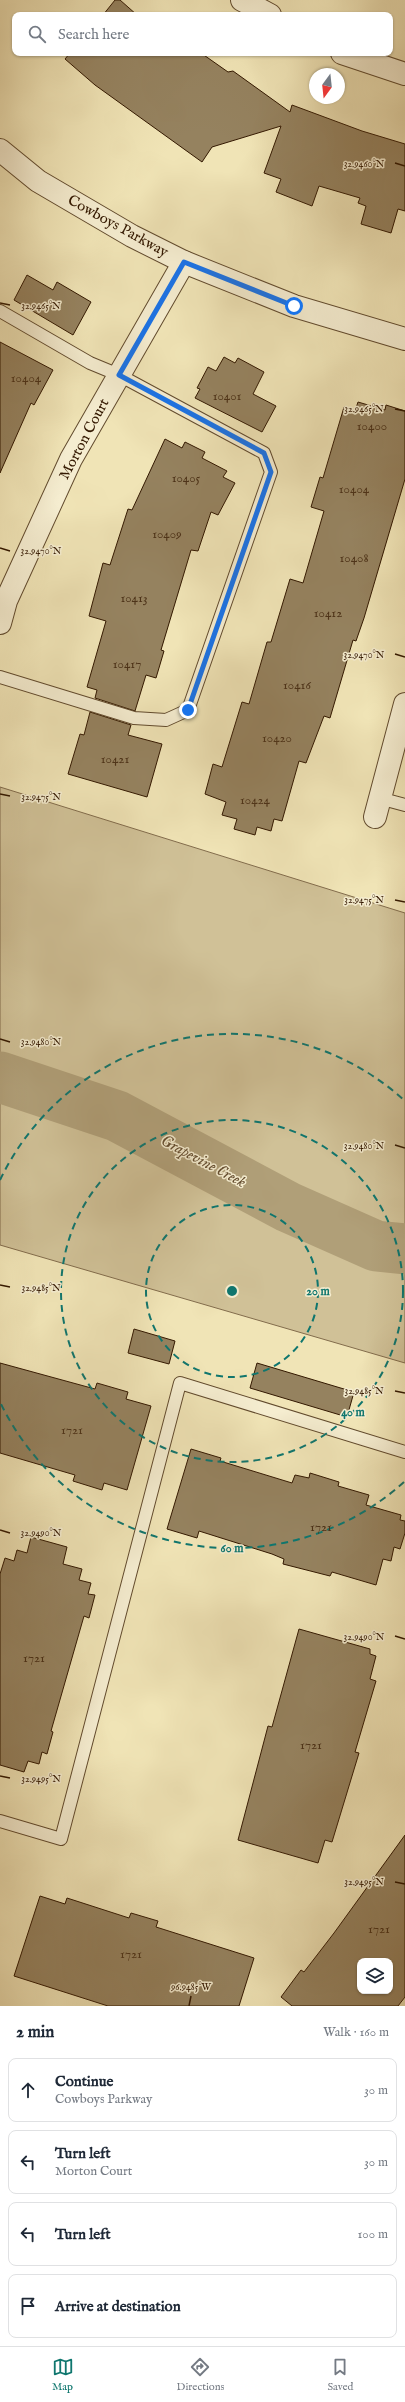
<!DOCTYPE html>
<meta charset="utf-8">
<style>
:root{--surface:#fff;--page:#f6f6f7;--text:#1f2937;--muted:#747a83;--line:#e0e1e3;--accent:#0f766e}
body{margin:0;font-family:"IM FELL English",serif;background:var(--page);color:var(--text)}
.controls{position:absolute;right:12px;bottom:12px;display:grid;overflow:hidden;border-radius:8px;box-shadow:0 1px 3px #0004}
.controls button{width:36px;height:36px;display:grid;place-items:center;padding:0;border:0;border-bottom:1px solid var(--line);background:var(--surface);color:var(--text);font:20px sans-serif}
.compass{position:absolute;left:309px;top:68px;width:36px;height:36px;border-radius:50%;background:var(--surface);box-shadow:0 1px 3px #0004;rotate:195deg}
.stop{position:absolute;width:12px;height:12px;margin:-9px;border:3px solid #1a73e8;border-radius:50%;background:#fff}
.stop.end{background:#1a73e8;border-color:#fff;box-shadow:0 1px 4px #0008}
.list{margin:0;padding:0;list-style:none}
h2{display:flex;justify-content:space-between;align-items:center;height:52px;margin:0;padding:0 16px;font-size:17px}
h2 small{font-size:13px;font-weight:400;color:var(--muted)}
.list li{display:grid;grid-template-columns:26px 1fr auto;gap:12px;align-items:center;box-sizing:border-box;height:64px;margin:0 8px 8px;padding:0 8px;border:1px solid var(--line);border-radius:8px}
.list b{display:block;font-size:15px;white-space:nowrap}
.list p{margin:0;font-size:13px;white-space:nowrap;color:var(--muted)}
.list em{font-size:13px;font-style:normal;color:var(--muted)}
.icon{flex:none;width:22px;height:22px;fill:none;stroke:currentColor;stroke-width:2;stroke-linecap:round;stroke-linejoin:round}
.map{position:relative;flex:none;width:405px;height:2006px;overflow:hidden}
.search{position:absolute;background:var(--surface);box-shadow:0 1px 3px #0004;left:12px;right:12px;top:12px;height:44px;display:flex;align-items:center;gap:10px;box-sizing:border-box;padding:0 14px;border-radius:8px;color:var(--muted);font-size:15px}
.sheet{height:340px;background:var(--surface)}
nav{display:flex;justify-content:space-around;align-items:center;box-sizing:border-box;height:56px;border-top:1px solid var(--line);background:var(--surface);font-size:11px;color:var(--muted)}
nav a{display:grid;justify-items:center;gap:2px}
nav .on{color:var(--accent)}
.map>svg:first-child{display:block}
.green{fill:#d0c197;stroke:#826c4c}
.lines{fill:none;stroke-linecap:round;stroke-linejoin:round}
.river{stroke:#b09f78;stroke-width:51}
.building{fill:#95825f;stroke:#331800;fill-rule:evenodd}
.service-casing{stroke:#624b2e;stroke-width:14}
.minor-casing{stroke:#624b2e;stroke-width:24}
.tertiary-casing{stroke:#624b2e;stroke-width:24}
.service{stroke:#f5edd0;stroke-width:12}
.minor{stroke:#f5edd0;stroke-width:22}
.tertiary{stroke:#f5edd0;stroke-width:22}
.route{stroke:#1a73e8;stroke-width:5}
.ticks{fill:none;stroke:#331800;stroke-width:1.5}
.ring{fill:none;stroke:#0f766e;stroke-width:2;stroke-dasharray:7 5}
.labels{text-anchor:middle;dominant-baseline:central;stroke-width:3;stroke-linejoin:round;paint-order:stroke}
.number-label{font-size:13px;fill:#4c3218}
.street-label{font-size:15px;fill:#331800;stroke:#f5edd0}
.water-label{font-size:16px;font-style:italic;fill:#654e30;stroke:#f5edd0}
.ticks-label{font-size:10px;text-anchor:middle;fill:#331800;stroke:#f5edd0;stroke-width:3;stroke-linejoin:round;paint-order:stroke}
.centre{fill:#0f766e;stroke:#f5edd0;stroke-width:2}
.ring-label{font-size:12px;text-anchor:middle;font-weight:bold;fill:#0f766e;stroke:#f5edd0;stroke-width:3;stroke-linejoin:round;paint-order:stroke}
</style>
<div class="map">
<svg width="405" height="2006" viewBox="0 0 405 2006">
<rect width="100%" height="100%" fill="#f0e4b6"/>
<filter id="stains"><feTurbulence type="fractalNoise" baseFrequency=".005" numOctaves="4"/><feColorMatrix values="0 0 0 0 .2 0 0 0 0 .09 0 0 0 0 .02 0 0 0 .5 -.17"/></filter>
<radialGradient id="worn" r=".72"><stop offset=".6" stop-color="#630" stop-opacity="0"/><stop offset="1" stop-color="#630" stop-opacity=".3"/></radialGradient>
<path class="green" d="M0,787L405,913V1363L0,1245Z"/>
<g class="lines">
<path class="river" d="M0,1077L117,1116L288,1207L376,1246L405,1249"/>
</g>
<g class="building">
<path d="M115,0H120L137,15H103Z"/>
<path d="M70,53H201L228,72L233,71L290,112L292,105L362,131L405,144V211L398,209L391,233L361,224L366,206L358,203L360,198L319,186L312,206L276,192L281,179L264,173L281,126L212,147L202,162L95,85L65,59Z"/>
<path d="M27,275L53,290L57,282L91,302L73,335L14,300Z"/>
<path d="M0,342L53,370L34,405L31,403L0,473Z"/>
<path d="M224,357L235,363L238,358L264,372L253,394L276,406L262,432L195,398L200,389L197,388L208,367L216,371Z"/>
<path d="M358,402L385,410L386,405L405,411V479L364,618L356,641L353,640L330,718L324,716L306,763L299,761L282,821L274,819L271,831L257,827L255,835L234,829L237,819L222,815L226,802L205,794L213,764L222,767L242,702L249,704L267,642H271L290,579L303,583L324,511L311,507L320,477L323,478L344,407L355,411Z"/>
<path d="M165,439L182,448L185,442L205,452L202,458L227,471L223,477L235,483L218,515L211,512L198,551L191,550L161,650L164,651L156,678L146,675L135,711L95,698L97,690L87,687L106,621L89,616L103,563L110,565L128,509L132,510Z"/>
<path d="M90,712L131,725L128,735L162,744L147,797L68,774L80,734L84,735Z"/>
<path d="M134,1329L175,1341L169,1364L128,1353Z"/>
<path d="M0,1363L95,1389L97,1383L128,1392L126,1399L151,1406L127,1490L104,1483L102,1490L73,1481L75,1475L0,1453Z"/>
<path d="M257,1363L354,1392L347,1417L250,1388Z"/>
<path d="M191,1449L221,1458L220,1461L292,1483L295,1475L309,1478L310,1473L339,1482L338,1486L369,1495L366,1505L401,1515L400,1520L405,1521V1533L400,1549L394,1547L391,1561L383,1559L376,1585L332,1572L330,1576L283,1564L284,1559L272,1554L199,1531L197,1538L167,1529Z"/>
<path d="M31,1537L67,1547L63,1564L82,1569L79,1580L91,1583L88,1594L95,1595L89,1618L84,1616L51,1731L53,1732L47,1754L42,1752L39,1764L28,1761L24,1772L0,1765V1574L5,1558L14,1561L17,1550L27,1553Z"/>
<path d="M299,1629L370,1649V1654L376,1656L370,1679L376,1681L355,1752L359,1753L332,1842L325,1840L318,1863L238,1840L268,1726L272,1727Z"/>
<path d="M405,1835V1997L398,2006H292L281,1997L301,1970L304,1972L334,1933ZM360,1961H390V1991H360Z"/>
<path d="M40,1896L65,1904L67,1898L129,1918L131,1913L158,1921L156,1927L254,1958L239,2006H108L14,1976Z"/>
</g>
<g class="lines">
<g class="service-casing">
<g id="service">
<path d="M0,311L90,363L119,375L264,453L271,472L188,710L166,720L134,718L0,677"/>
<path d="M379,798L405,805"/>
<path d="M0,1821L61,1839L180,1383L405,1452"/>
</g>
</g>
<g class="minor-casing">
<g id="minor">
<path d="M242,0L270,15"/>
<path d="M342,53L405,74"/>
<path d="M0,623L6,601L71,459L184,262"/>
<path d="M375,817L405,704"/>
</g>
</g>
<g class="tertiary-casing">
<path id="tertiary" d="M0,150L38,181L132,236L184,262L294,306L405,339"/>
</g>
<use href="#service" class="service"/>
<use href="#minor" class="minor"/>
<use href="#tertiary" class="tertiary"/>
</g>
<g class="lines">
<path class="route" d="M188,710L271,472L264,453L119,375L184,262L294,306"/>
</g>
<path class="ticks" d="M395,163L405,166M0,303L10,305M395,409L405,411M0,548L10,551M395,654L405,657M0,794L10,796M395,900L405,902M0,1039L10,1042M395,1145L405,1148M0,1285L10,1287M395,1391L405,1393M0,1530L10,1533M395,1636L405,1639M0,1776L10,1778M395,1882L405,1884M189,2006L191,1996"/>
<g class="ring">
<circle cx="232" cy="1291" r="86"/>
<circle cx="232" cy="1291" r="171"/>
<path d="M404 1482A257 257 0 0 1 0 1402M0 1180A257 257 0 0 1 404 1100"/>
</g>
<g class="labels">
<g class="number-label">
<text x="26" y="378">10404</text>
<text x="227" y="396">10401</text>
<text x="372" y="426">10400</text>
<text x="186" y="478">10405</text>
<text x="354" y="489">10404</text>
<text x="167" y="534">10409</text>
<text x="354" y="558">10408</text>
<text x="134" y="598">10413</text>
<text x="328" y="613">10412</text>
<text x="127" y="664">10417</text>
<text x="297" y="685">10416</text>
<text x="277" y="738">10420</text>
<text x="115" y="759">10421</text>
<text x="255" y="800">10424</text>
<text x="72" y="1430">1721</text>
<text x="321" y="1527">1721</text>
<text x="34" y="1658">1721</text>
<text x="311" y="1745">1721</text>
<text x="379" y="1929">1721</text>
<text x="131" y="1954">1721</text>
</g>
<g class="street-label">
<text transform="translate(118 226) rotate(29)">Cowboys Parkway</text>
<text transform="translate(84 439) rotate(-62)">Morton Court</text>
</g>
<g class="water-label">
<text transform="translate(203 1162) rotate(28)">Grapevine Creek</text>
</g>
</g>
<g class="ticks-label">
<text x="364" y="167">32.9460°N</text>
<text x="41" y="309">32.9465°N</text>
<text x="364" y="412">32.9465°N</text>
<text x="41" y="554">32.9470°N</text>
<text x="364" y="658">32.9470°N</text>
<text x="41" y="800">32.9475°N</text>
<text x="364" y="903">32.9475°N</text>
<text x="41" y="1045">32.9480°N</text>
<text x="364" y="1149">32.9480°N</text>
<text x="41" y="1291">32.9485°N</text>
<text x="364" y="1394">32.9485°N</text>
<text x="41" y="1536">32.9490°N</text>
<text x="364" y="1640">32.9490°N</text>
<text x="41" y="1782">32.9495°N</text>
<text x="364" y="1885">32.9495°N</text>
<text x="191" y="1990">96.9485°W</text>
</g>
<circle cx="232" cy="1291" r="6" class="centre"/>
<g class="ring-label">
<text x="318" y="1295">20 m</text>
<text x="353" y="1416">40 m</text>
<text x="232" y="1552">60 m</text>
</g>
<rect width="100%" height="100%" filter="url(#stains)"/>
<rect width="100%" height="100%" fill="url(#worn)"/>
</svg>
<div class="controls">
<button><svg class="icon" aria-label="layers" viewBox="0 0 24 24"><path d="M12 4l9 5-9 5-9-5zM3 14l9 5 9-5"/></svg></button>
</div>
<svg class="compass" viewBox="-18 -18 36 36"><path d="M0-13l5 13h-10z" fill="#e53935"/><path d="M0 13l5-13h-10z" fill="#747a83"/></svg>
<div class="stop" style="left:294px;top:306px"></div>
<div class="stop end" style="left:188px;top:710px"></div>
<div class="search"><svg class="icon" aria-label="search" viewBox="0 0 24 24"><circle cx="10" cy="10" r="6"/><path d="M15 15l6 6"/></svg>Search here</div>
</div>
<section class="sheet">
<h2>2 min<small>Walk · 160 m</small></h2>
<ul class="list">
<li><svg class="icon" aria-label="ahead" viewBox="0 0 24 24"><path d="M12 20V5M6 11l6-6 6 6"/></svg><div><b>Continue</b><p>Cowboys Parkway</p></div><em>30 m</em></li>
<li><svg class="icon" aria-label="left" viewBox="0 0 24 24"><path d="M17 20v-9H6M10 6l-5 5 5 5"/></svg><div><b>Turn left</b><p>Morton Court</p></div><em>30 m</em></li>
<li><svg class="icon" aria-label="left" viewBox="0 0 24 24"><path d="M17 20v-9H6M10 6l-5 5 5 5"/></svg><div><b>Turn left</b></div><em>100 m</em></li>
<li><svg class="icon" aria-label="arrive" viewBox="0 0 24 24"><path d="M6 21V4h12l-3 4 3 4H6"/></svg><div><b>Arrive at destination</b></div></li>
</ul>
</section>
<nav>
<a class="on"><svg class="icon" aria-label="map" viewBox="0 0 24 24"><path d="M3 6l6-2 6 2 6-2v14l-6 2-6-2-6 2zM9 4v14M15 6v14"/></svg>Map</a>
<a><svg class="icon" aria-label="directions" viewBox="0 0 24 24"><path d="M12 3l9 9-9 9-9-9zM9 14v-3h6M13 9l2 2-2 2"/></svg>Directions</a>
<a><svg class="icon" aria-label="saved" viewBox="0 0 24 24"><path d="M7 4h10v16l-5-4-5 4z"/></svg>Saved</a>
</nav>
